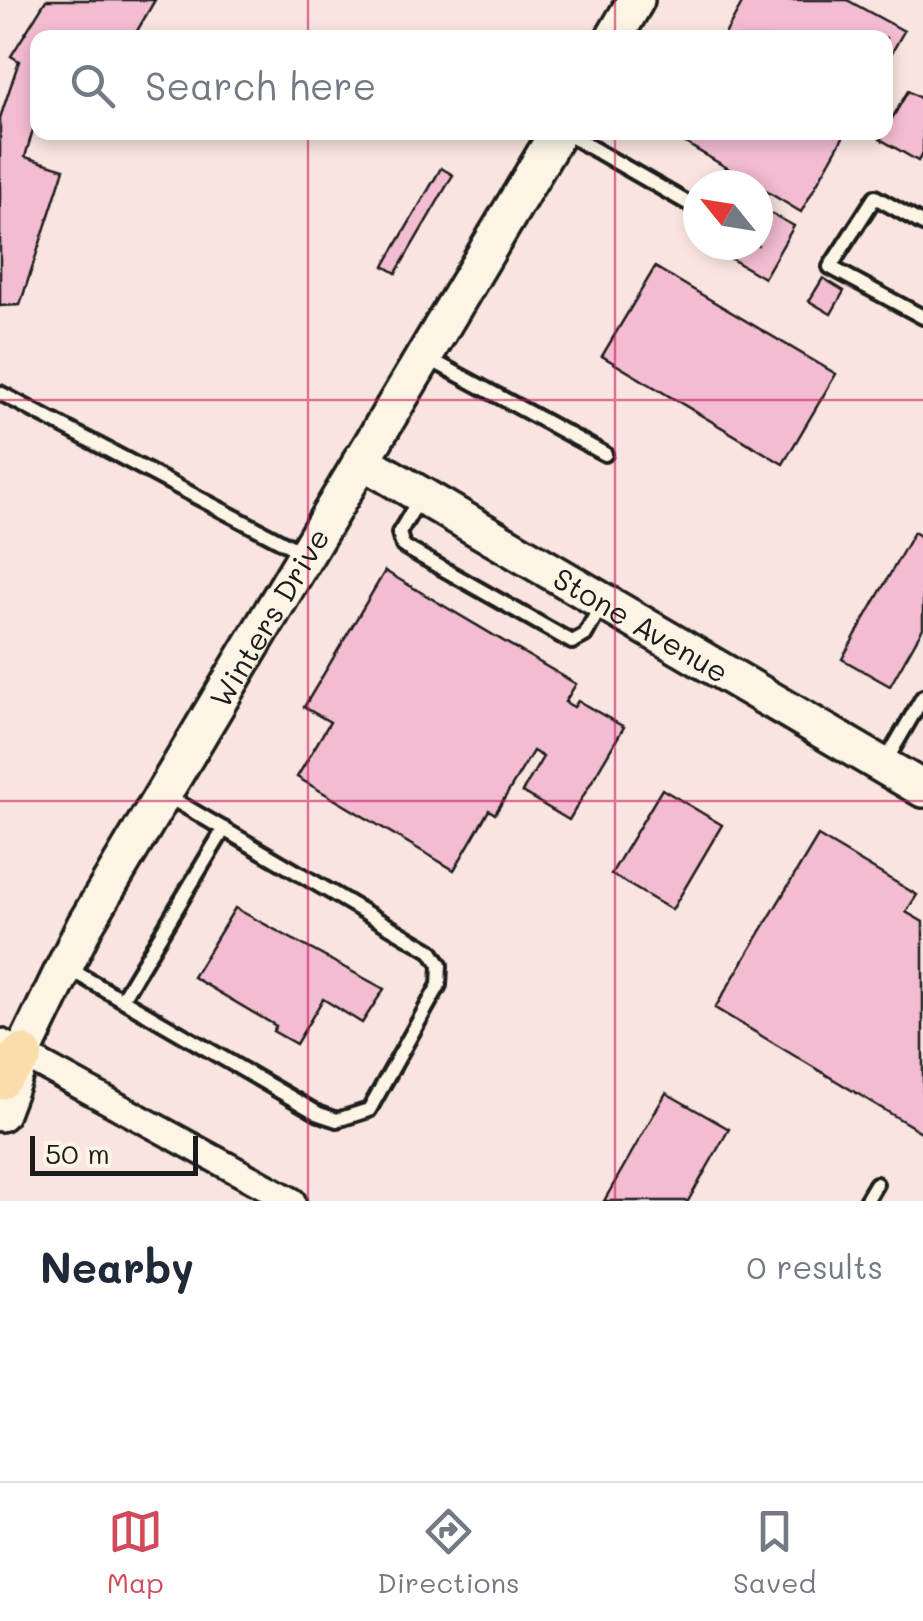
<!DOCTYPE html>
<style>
:root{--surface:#fff;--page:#f6f6f7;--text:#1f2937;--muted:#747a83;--line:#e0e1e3;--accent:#d1495b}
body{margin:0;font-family:Mali,sans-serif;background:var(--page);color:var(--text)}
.compass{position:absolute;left:683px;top:170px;width:90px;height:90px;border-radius:50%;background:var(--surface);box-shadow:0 5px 15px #0003;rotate:300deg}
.scale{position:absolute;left:30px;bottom:25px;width:168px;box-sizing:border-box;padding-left:10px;border:5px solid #1c1c1c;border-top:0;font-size:28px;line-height:35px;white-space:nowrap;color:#1c1c1c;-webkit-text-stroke:8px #fcf5e5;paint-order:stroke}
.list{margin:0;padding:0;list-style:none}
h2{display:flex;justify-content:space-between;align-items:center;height:130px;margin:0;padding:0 40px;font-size:42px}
h2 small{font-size:32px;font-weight:400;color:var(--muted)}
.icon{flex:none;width:55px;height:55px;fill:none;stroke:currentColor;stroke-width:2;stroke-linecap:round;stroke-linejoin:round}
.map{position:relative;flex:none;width:923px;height:1201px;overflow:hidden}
.search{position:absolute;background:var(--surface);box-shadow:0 5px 15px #0003;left:30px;right:30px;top:30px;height:110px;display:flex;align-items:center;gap:25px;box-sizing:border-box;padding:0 35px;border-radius:20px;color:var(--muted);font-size:38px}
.sheet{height:280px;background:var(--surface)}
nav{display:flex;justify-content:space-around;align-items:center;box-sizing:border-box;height:140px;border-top:2px solid var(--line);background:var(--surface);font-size:28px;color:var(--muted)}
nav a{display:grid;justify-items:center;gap:5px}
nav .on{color:var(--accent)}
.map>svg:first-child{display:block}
.building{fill:#f3bcd2;stroke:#1c1c1c;stroke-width:2.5}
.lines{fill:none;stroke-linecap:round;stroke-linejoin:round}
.lane-casing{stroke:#1c1c1c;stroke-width:20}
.street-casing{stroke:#1c1c1c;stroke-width:32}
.secondary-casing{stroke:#1c1c1c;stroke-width:42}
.primary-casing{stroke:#1c1c1c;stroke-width:48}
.lane{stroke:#fcf5e5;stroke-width:12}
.street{stroke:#fcf5e5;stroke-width:25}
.secondary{stroke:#fcf5e5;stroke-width:35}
.primary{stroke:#faddab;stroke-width:40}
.grid{fill:none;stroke:#c2185b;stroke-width:2.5;stroke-opacity:0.55}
.labels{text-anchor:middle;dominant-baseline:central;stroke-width:8;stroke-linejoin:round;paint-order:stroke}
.street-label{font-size:30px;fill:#1c1c1c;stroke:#fcf5e5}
</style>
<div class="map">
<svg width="923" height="1201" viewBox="0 0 923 1201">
<rect width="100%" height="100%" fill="#f9e4df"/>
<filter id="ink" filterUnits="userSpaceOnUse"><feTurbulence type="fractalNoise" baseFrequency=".01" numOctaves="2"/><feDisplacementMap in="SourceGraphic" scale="20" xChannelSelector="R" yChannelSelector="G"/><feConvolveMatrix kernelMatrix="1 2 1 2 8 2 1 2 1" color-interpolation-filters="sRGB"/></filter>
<g filter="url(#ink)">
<g class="building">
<path d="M46,0H155L133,38H38V113L25,157L64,169L20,305L0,306V118L19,61L11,56Z"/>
<path d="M744,0H847L904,31L886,63V38H723Z"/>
<path d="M908,91L923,100V153L918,161L880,139Z"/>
<path d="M667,132H846L801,212Z"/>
<path d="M441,168L453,175L396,273L384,266Z"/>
<path d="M758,206L794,226L764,278L723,254L728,245H758Z"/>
<path d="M655,267L836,374L783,464L602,356Z"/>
<path d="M823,278L844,291L831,314L809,301Z"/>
<path d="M914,532L923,538V628L890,686L842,659Z"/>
<path d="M385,571L576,684L565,702L574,707L578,701L624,727L569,820L522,792L543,757L533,751L495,814L489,810L454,870L297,777L330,722L304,707Z"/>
<path d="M662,789L722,825L672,910L611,874Z"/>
<path d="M818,836L917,895L906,912L923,922V1133L715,1008Z"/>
<path d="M235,908L384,989L362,1023L323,999L296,1044L273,1031L276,1026L193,977Z"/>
<path d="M666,1093L729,1129L688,1201H604Z"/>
</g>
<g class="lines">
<g class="lane-casing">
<g id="lane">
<path d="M564,132L698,209"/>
<path d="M923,224L875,197L830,267L923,317"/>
<path d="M426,357L605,454"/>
<path d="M0,393L303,553"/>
<path d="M420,498L399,533L403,546L572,642L585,635L602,604"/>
<path d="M884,764L923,697"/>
<path d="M66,967L319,1114L337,1120L369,1110L439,985L440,965L431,951L164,794"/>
<path d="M122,999L224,829"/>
<path d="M866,1201L876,1184"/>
</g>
</g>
<g class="street-casing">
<path id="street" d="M0,1042L292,1201"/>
</g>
<g class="secondary-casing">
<g id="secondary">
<path d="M614,38L636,0"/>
<path id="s1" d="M361,460L923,789"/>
<path id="s2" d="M0,1113L22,1055L85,925L558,132"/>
</g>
</g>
<g class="primary-casing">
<path id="primary" d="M0,1079L22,1055"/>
</g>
<use href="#lane" class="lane"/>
<use href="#street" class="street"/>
<use href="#secondary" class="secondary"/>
<use href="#primary" class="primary"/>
</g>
</g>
<path class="grid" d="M308,0V38M615,0V38M308,132V1201M615,132V1201M0,400H923M0,801H923"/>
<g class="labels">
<g class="street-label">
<text stroke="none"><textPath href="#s2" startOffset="565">Winters Drive</textPath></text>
<text stroke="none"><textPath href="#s1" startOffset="325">Stone Avenue</textPath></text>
</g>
</g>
</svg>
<svg class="compass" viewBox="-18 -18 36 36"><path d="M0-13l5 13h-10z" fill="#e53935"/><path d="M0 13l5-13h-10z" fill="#747a83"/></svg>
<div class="scale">50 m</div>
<div class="search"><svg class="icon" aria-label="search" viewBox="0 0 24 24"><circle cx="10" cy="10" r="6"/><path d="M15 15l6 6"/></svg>Search here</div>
</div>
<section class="sheet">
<h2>Nearby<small>0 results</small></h2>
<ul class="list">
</ul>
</section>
<nav>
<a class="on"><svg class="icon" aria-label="map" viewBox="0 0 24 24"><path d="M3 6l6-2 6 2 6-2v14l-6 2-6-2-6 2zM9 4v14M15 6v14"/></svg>Map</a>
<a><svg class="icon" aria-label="directions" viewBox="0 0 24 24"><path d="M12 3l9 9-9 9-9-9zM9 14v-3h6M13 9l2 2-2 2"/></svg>Directions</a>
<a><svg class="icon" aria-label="saved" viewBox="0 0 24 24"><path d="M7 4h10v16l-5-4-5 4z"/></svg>Saved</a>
</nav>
